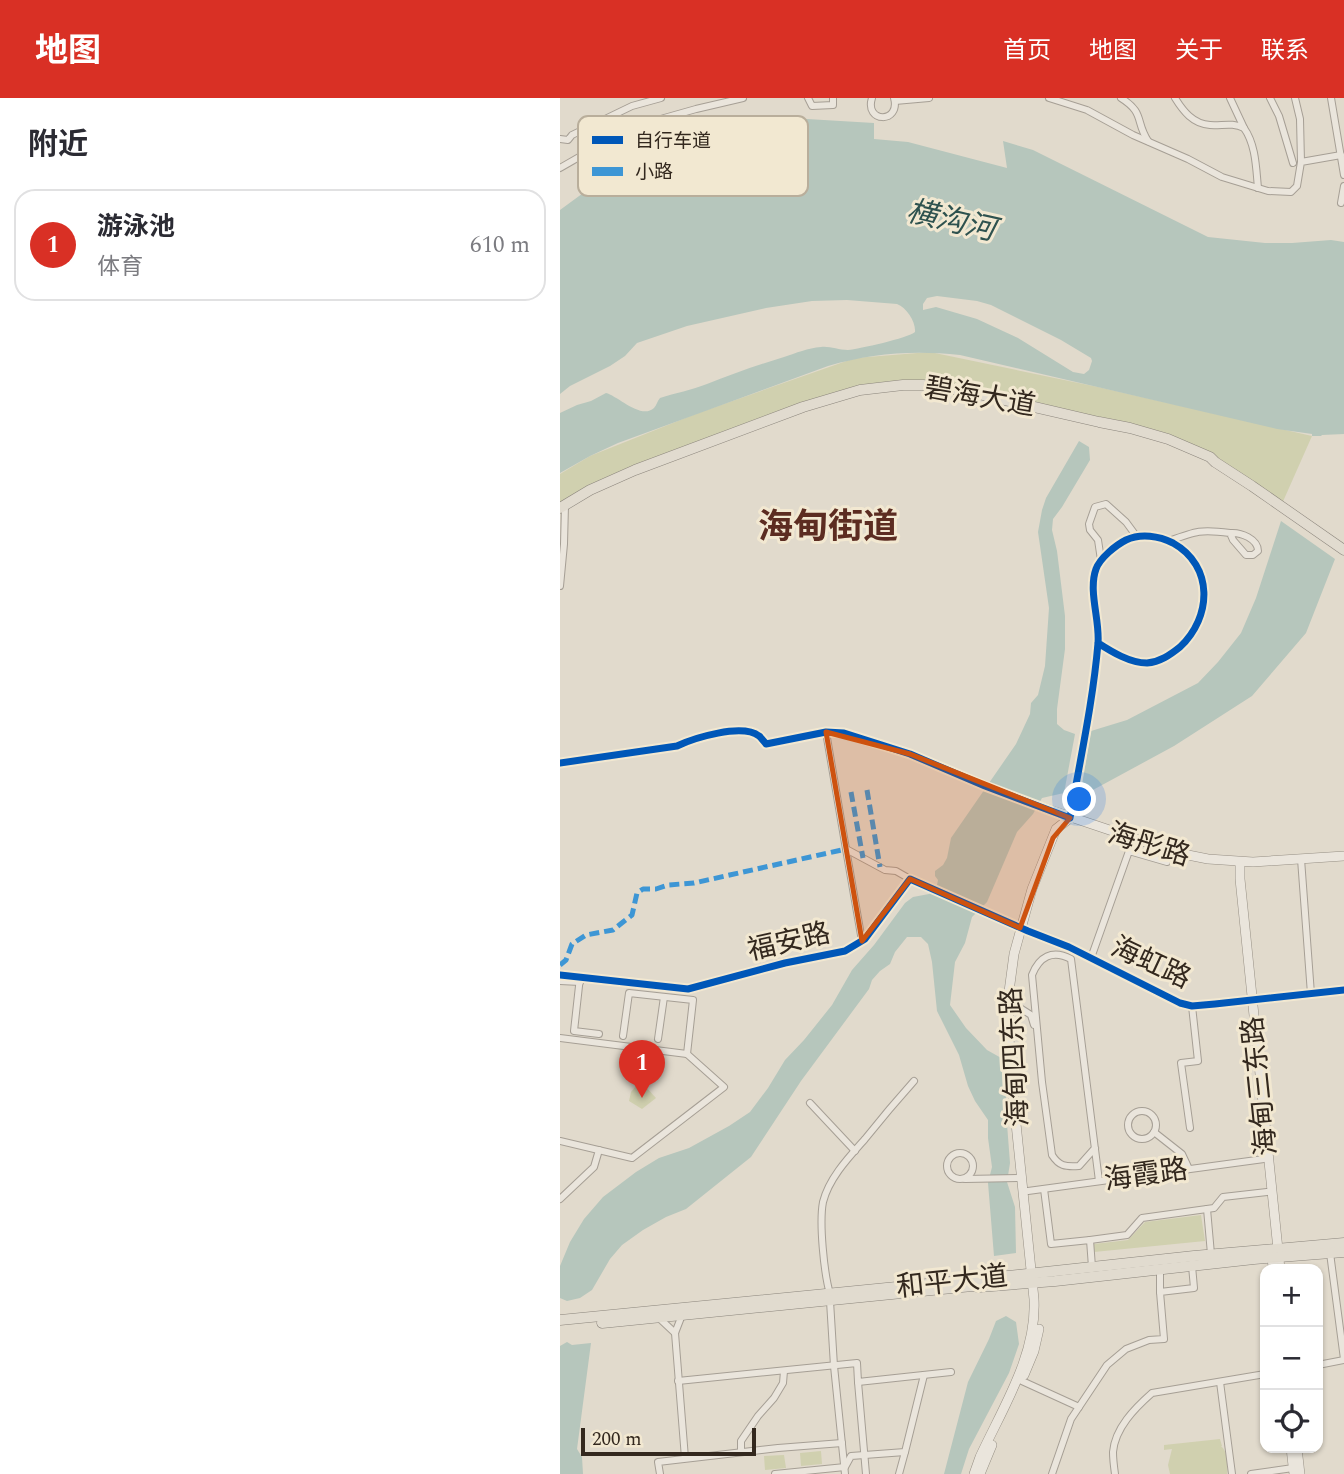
<!DOCTYPE html>
<html lang="zh">
<meta charset="utf-8">
<style>
:root{--surface:#fff;--page:#f2f2f3;--text:#2b2b33;--muted:#7c7c81;--line:#e1e1e2;--accent:#d93025}
body{margin:0;font-family:Spectral,"Noto Sans SC",serif;background:var(--page);color:var(--text)}
.controls{position:absolute;right:21px;bottom:21px;display:grid;overflow:hidden;border-radius:14px;box-shadow:0 2px 5px #0004}
.controls button{width:63px;height:63px;display:grid;place-items:center;padding:0;border:0;border-bottom:2px solid var(--line);background:var(--surface);color:var(--text);font:35px sans-serif}
.scale{position:absolute;left:21px;bottom:18px;width:175px;box-sizing:border-box;padding-left:7px;border:4px solid #33281e;border-top:0;font-size:19px;line-height:24px;white-space:nowrap;color:#33281e;-webkit-text-stroke:5px #f2e8d1;paint-order:stroke}
.you{position:absolute;left:520px;top:702px;width:24px;height:24px;margin:-18px;border:5px solid #fff;border-radius:50%;background:#1a73e8;box-shadow:0 0 0 10px #1a73e833}
.badge{display:grid;place-items:center;width:46px;height:46px;border-radius:50%;background:var(--accent);color:#fff;font-size:23px;font-weight:700}
.pin{position:absolute;translate:-50% -58px;filter:drop-shadow(0 2px 4px #0008)}
.pin::after{content:'';position:absolute;top:37px;width:24px;height:21px;background:inherit;clip-path:polygon(0 0,100% 0,50% 100%)}
.list{margin:0;padding:0;list-style:none}
h2{display:flex;justify-content:space-between;align-items:center;height:91px;margin:0;padding:0 28px;font-size:30px}
h2 small{font-size:23px;font-weight:400;color:var(--muted)}
.list li{display:grid;grid-template-columns:46px 1fr auto;gap:21px;align-items:center;box-sizing:border-box;height:112px;margin:0 14px 14px;padding:0 14px;border:2px solid var(--line);border-radius:21px}
.list b{display:block;font-size:26px;white-space:nowrap}
.list p{margin:0;font-size:23px;white-space:nowrap;color:var(--muted)}
.list em{font-size:23px;font-style:normal;color:var(--muted)}
.icon{flex:none;width:38px;height:38px;fill:none;stroke:currentColor;stroke-width:2;stroke-linecap:round;stroke-linejoin:round}
.map{position:relative;flex:none;width:784px;height:1376px;overflow:hidden}
header{display:flex;align-items:center;gap:42px;box-sizing:border-box;height:98px;padding:0 35px;background:var(--accent);color:#fff}
header strong{font-size:33px}
nav{display:flex;gap:38px;margin-inline-start:auto;font-size:24px}
main{display:flex}
aside{flex:1;background:var(--surface)}
.map>svg:first-child{display:block}
.green{fill:#d0d0af}
.water{fill:#b6c6bc;fill-rule:evenodd}
.lines{fill:none;stroke-linecap:round;stroke-linejoin:round}
.street-casing{stroke:#a69f95;stroke-width:8}
.secondary-casing{stroke:#968f84;stroke-width:10}
.primary-casing{stroke:#8b857c;stroke-width:11}
.street{stroke:#eae5dc;stroke-width:6}
.secondary{stroke:#eae5dc;stroke-width:9}
.primary{stroke:#e1dbcf;stroke-width:10}
.quiet{stroke:#3d96d5;stroke-width:5;stroke-dasharray:10 5;stroke-linecap:butt}
.cycleway-casing{stroke:#f2e8d1;stroke-width:11}
.cycleway{stroke:#0057b8;stroke-width:7}
.marked{fill:#cd520f;fill-opacity:0.2;stroke:#cd520f;stroke-width:5;stroke-linejoin:round}
.labels{text-anchor:middle;dominant-baseline:central;stroke-width:6;stroke-linejoin:round;paint-order:stroke}
.street-label{font-size:28px;fill:#33281e;stroke:#f2e8d1}
.water-label{font-size:30px;font-style:italic;fill:#2e524f;stroke:#f2e8d1}
.district-label{font-size:35px;font-weight:bold;fill:#5c2c21;stroke:#f2e8d1}
.key{fill:#f2e8d1;stroke:#b9ae9b;stroke-width:2}
.key-label{font-size:19px;fill:#33281e}
</style>
<header>
<strong>地图</strong>
<nav><a>首页</a><a>地图</a><a>关于</a><a>联系</a></nav>
</header>
<main>
<aside>
<h2>附近<small></small></h2>
<ul class="list">
<li><span class="badge">1</span><div><b>游泳池</b><p>体育</p></div><em>610 m</em></li>
</ul>
</aside>
<div class="map">
<svg width="784" height="1376" viewBox="0 0 784 1376">
<rect width="100%" height="100%" fill="#e1dacc"/>
<g class="green">
<path d="M370,254L538,289L752,338L721,408L650,359L587,334L380,289L295,293L91,366L0,410V376L30,358L138,315L295,260Z"/>
<path d="M76,988H85L96,1000L82,1011L69,1003L71,994Z"/>
<path d="M641,1117L645,1143L534,1154V1146L568,1142L585,1124Z"/>
<path d="M660,1341L662,1348H661C668,1354 668,1367 667,1376H610L608,1367L612,1351L604,1352V1347Z"/>
<path d="M261,1353L262,1366L241,1368L240,1355Z"/>
<path d="M224,1357L226,1370L205,1372L204,1358Z"/>
</g>
<g class="water">
<path d="M247,21L314,25V41L348,44L447,70L443,43L473,52L648,139L705,145H732L771,142L784,144V336L762,337L761,338H752V336L717,331L400,257C354,252 312,255 268,268L58,345L30,358L0,375V315L17,307L31,303L46,295C58,298 81,322 94,310C97,307 97,303 100,300C115,295 132,292 147,286C172,276 198,267 224,259C236,255 248,250 261,249C270,248 278,252 288,252C299,251 348,240 355,234C356,224 347,210 337,206L287,202L252,203L206,210L127,228L77,245L65,258L50,268L10,288L0,296V112L30,90L87,63L121,50L178,34ZM377,198L417,203L431,207L501,242L531,260L532,263L529,272L524,276L513,274L458,240L417,221L376,209L363,212V206L367,200Z"/>
<path d="M519,343L529,349L530,362L502,409L493,421L492,432L497,453L505,518V551L497,611V626L504,632L515,636L504,695L482,700L473,716L457,734L427,804L412,819L405,845L395,864L390,907L406,930L427,952L443,961L446,983V1013L450,1065L447,1084L455,1109L456,1155L434,1158L428,1085L432,1069L428,1040V1022L415,1003L408,988L399,957L377,913L372,864L368,846L361,839H347L335,854L330,866L320,873L312,882L309,891L241,983L191,1059L126,1111L106,1119L83,1132L62,1147L50,1161L32,1192L20,1200L7,1203L0,1200V1168L10,1144L24,1121L43,1099L76,1074L99,1060L129,1050L169,1028L190,1014L208,990L225,962L244,942L272,907L292,872L314,847L345,805L353,799L369,796L377,787L378,782L375,778V773L383,767L387,760L391,740L456,646L470,616L471,605L478,597L485,568L489,510L478,434L482,412L486,400Z"/>
<path d="M721,423L775,461L746,535L692,598L614,648L520,699L531,633L567,622L638,585L658,564L681,535L696,500Z"/>
<path d="M446,1218L456,1224L459,1246L449,1275L409,1351L401,1376H384L408,1284L429,1241L436,1223Z"/>
<path d="M7,1244L12,1247L31,1245L17,1351L22,1359L23,1376H0V1248Z"/>
</g>
<g class="lines">
<g class="street-casing">
<g id="street">
<path d="M248,0L252,8L273,7V0"/>
<path d="M312,0C304,25 341,26 334,0"/>
<path d="M489,0L527,12L573,37L628,61L662,79L708,93L731,94L737,88L741,64L781,57"/>
<path d="M561,0C585,15 575,23 588,43"/>
<path d="M615,0C623,13 633,26 650,27C662,28 672,24 684,30C696,47 696,70 698,90"/>
<path d="M670,0L684,30"/>
<path d="M710,0L719,18L733,65"/>
<path d="M735,0L740,21L741,64"/>
<path d="M771,0L784,77"/>
<path d="M335,3L369,0"/>
<path d="M0,41L8,42L12,37L72,8L101,0"/>
<path d="M0,70L40,47L83,26L136,11L183,0"/>
<path d="M781,105L784,88"/>
<path d="M609,443C636,433 641,431 670,435L673,442L686,457H693L698,453C698,441 681,434 670,435"/>
<path d="M541,462L538,442L530,432L529,426L535,409L546,406L566,424L577,439"/>
<path d="M0,488L4,446L5,407"/>
<path d="M266,634L286,751L325,772L336,773L350,781"/>
<path d="M0,665L117,648C134,640 182,625 199,638C201,639 205,645 206,646L266,634L284,635L350,656L425,688L478,708"/>
<path d="M510,720C520,662 533,604 538,545C540,522 528,493 536,471C540,460 556,447 566,442C581,435 599,438 613,445C654,468 652,519 620,549C610,557 600,564 587,565C570,565 552,554 538,545"/>
<path d="M286,751L302,843"/>
<path d="M741,761L751,896"/>
<path d="M531,860L569,753L607,764"/>
<path d="M0,877L128,891L225,865L285,853L305,841L350,781L468,833L509,849L620,905L632,908L655,906L784,892"/>
<path d="M20,879L14,933L39,936"/>
<path d="M0,883L20,884"/>
<path d="M452,905L471,917L474,927"/>
<path d="M63,938L69,895L133,902L127,956"/>
<path d="M0,940L127,956L164,989L72,1060L0,1043"/>
<path d="M98,941L104,899"/>
<path d="M250,1005L295,1053"/>
<circle cx="582" cy="1027" r="14"/>
<path d="M630,1030L621,965L638,963L632,908"/>
<path d="M594,1034L622,1056L629,1071"/>
<path d="M535,1050L519,1068C505,1069 499,1068 492,1057L482,984L472,877C479,859 492,851 511,861L539,1083"/>
<circle cx="400" cy="1068" r="13"/>
<path d="M405,1081L462,1080"/>
<path d="M484,1091L491,1146L530,1142L532,1169"/>
<path d="M468,1093L704,1061"/>
<path d="M0,1101L34,1069L39,1052"/>
<path d="M647,1111L651,1156"/>
<path d="M530,1142L567,1137L582,1120L654,1110L663,1099L707,1094"/>
<path d="M770,1155L784,1261"/>
<path d="M600,1171V1194"/>
<path d="M270,1196C264,1175 259,1125 263,1104C269,1080 289,1059 305,1041C321,1021 337,1002 354,983"/>
<path d="M270,1203L274,1268L285,1376"/>
<path d="M122,1217L115,1235L125,1360"/>
<path d="M98,1219L115,1235"/>
<path d="M758,1267L784,1262"/>
<path d="M118,1283L297,1265L298,1284L391,1274"/>
<path d="M462,1283L519,1309"/>
<path d="M298,1284L306,1376"/>
<path d="M660,1284L672,1376"/>
<path d="M181,1354V1343L198,1318L214,1300L223,1285L224,1273"/>
<path d="M100,1376L98,1364L218,1350L282,1345"/>
<path d="M215,1376L285,1369L291,1358L345,1354L364,1277"/>
<path d="M339,1376L345,1354"/>
<path d="M492,1376L511,1321L547,1267L566,1251L589,1242L604,1241L600,1194L634,1190L632,1168"/>
<path d="M555,1376C554,1369 553,1361 553,1354C555,1330 575,1310 592,1295L705,1276"/>
<path d="M691,1376L733,1370"/>
</g>
</g>
<g class="secondary-casing">
<g id="secondary">
<path d="M478,708L618,755L648,761L693,764L784,758"/>
<path d="M680,764V781L720,1171"/>
<path d="M712,1156L713,1171"/>
<path d="M464,1277L474,1253L479,1231"/>
<path d="M731,1350L734,1376"/>
<path d="M737,1350L740,1376"/>
<path d="M414,1376L420,1359C443,1309 477,1257 474,1201L450,967L448,901L454,856L472,791L496,731L510,720"/>
<path d="M420,1376L432,1347"/>
</g>
</g>
<g class="primary-casing">
<g id="primary">
<path d="M0,410L30,392L75,372L243,309L300,292L343,287H363L401,292L539,324L570,330L608,341L650,359L655,364L692,388L784,452"/>
<path d="M0,1222L458,1177L634,1158L784,1145"/>
<path d="M42,1225L412,1188L419,1189L495,1183L694,1161L784,1154"/>
</g>
</g>
<use href="#street" class="street"/>
<use href="#secondary" class="secondary"/>
<use href="#primary" class="primary"/>
<g class="quiet">
<path d="M307,692L320,769"/>
<path d="M291,694L303,760"/>
<path d="M0,867L6,862L12,846L26,837L53,832L72,817L77,795L83,791H96L108,787L134,785L286,751"/>
</g>
<g class="cycleway-casing">
<g id="cycleway">
<path d="M0,665L117,648C134,640 182,625 199,638C201,639 205,645 206,646L266,634L284,635L350,656L425,688L510,720C520,662 533,604 538,545C540,522 528,493 536,471C540,460 556,447 566,442C581,435 599,438 613,445C654,468 652,519 620,549C610,557 600,564 587,565C570,565 552,554 538,545"/>
<path d="M0,877L128,891L225,865L285,853L305,841L350,781L468,833L509,849L620,905L632,908L655,906L784,892"/>
</g>
</g>
<use href="#cycleway" class="cycleway"/>
</g>
<path class="marked" d="M266,634L350,656L510,720L493,740L460,830L350,781L302,843Z"/>
<g class="labels">
<g class="street-label">
<text transform="translate(420 299) rotate(10)">碧海大道</text>
<text transform="translate(589 747) rotate(17)">海彤路</text>
<text transform="translate(229 844) rotate(-13)">福安路</text>
<text transform="translate(591 865) rotate(25)">海虹路</text>
<text transform="translate(455 959) rotate(-93)">海甸四东路</text>
<text transform="translate(700 988) rotate(-96)">海甸三东路</text>
<text transform="translate(586 1077) rotate(-8)">海霞路</text>
<text transform="translate(392 1184) rotate(-6)">和平大道</text>
</g>
<g class="water-label">
<text transform="translate(391 123) rotate(13)">横沟河</text>
</g>
<g class="district-label">
<text x="268" y="429">海甸街道</text>
</g>
</g>
<rect x="18" y="18" width="230" height="80" rx="10" class="key"/>
<rect x="32" y="38" width="31" height="8" fill="#0057b8"/>
<rect x="32" y="69" width="31" height="9" fill="#3d96d5"/>
<g class="key-label">
<text x="75" y="49">自行车道</text>
<text x="75" y="80">小路</text>
</g>
</svg>
<div class="controls">
<button>+</button>
<button>−</button>
<button><svg class="icon" aria-label="locate" viewBox="0 0 24 24"><circle cx="12" cy="12" r="6"/><path d="M12 2v4M12 18v4M2 12h4M18 12h4"/></svg></button>
</div>
<div class="scale">200 m</div>
<div class="you"></div>
<div class="pin badge" style="left:82px;top:1000px">1</div>
</div>
</main>
